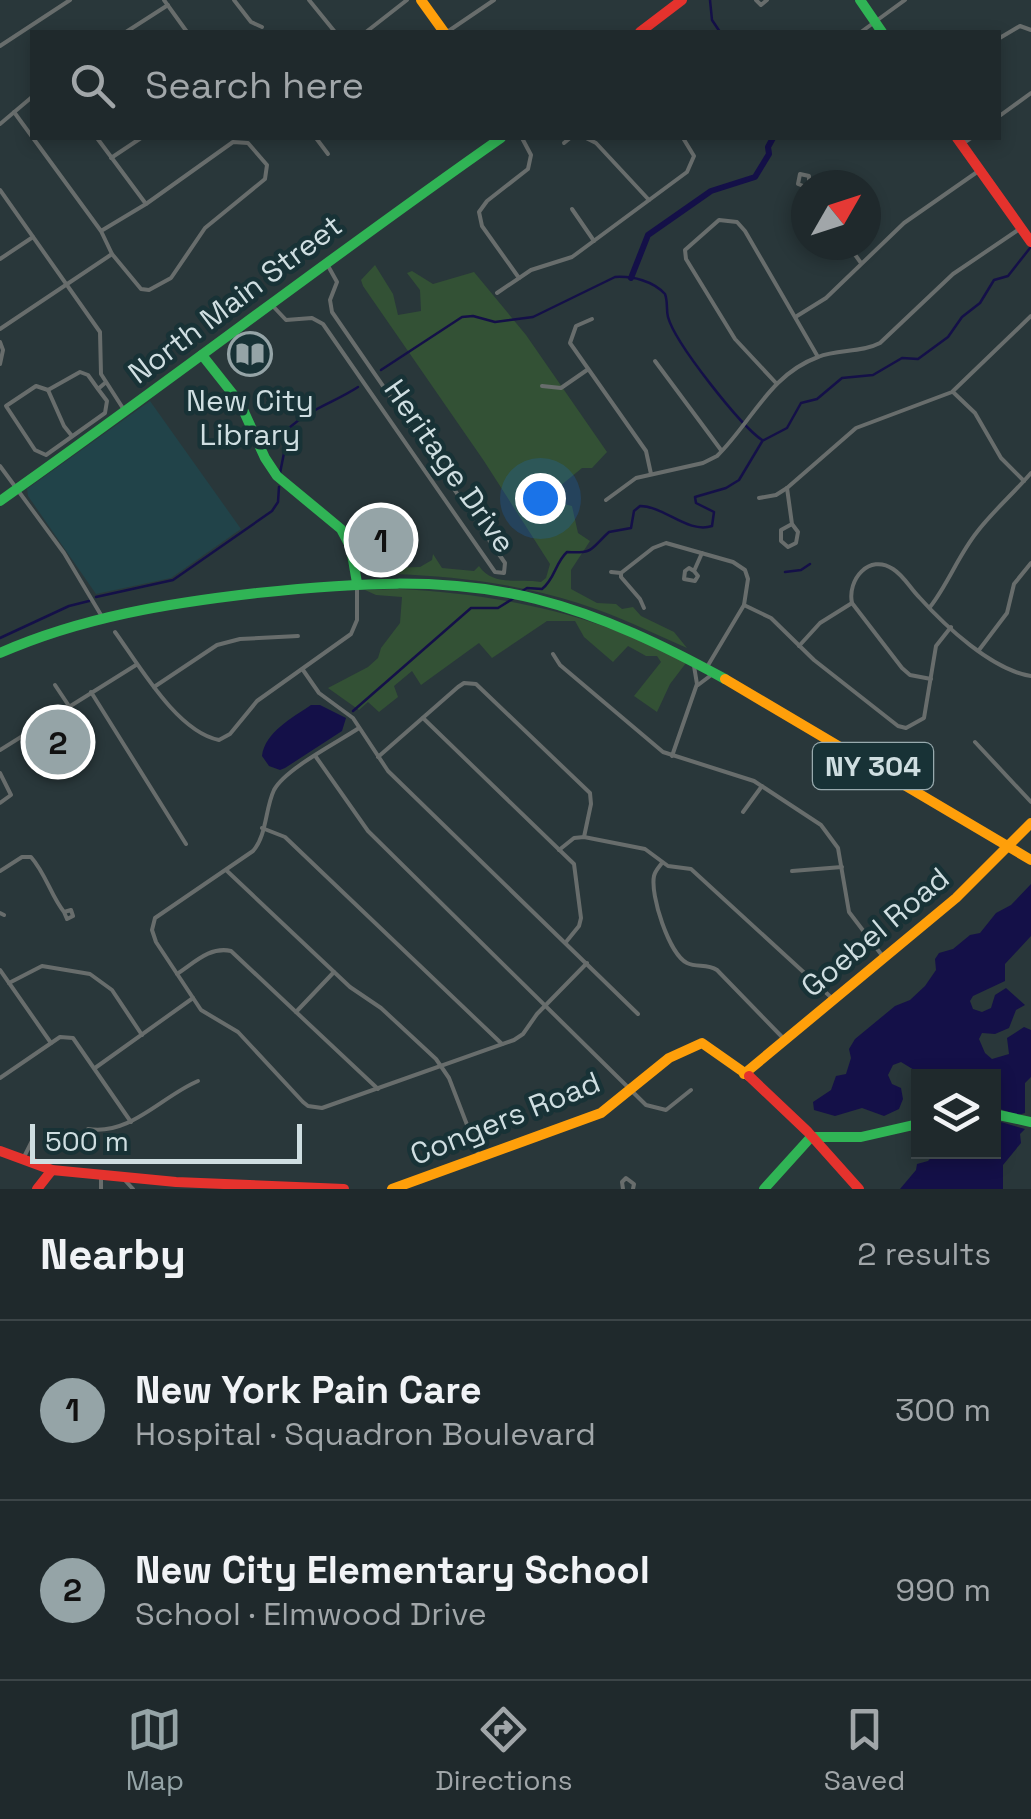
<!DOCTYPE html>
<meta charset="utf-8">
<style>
:root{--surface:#1f292c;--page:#273134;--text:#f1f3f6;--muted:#a1a6a9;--line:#3c4548;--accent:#95a4a7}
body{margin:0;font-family:"Space Grotesk",sans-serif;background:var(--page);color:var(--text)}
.controls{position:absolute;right:30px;bottom:30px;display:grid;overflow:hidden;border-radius:0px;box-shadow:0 5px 15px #0003}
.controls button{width:90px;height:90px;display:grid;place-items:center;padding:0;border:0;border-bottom:2px solid var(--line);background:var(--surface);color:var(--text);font:50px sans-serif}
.compass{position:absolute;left:791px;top:170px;width:90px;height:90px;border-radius:50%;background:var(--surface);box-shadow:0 5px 15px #0003;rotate:51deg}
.scale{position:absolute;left:30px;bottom:25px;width:272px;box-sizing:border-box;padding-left:10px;border:5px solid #cfdee1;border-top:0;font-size:28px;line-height:35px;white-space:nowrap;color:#cfdee1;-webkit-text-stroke:8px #183236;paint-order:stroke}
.you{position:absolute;left:540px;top:498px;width:35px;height:35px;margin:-25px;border:8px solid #fff;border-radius:50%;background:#1a73e8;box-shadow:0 0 0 15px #1a73e833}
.badge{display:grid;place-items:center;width:65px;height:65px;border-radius:50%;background:var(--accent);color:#111;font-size:32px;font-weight:700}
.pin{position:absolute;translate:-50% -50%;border:5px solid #fff;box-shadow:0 2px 10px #0006}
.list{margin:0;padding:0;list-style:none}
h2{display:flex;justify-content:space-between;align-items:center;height:130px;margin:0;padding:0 40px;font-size:42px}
h2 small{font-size:32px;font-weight:400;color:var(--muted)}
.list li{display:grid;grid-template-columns:65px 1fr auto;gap:30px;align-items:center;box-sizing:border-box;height:180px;padding:0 40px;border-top:2px solid var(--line)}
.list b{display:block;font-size:38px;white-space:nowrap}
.list p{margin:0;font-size:32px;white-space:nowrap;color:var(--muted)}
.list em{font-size:32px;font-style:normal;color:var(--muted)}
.icon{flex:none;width:55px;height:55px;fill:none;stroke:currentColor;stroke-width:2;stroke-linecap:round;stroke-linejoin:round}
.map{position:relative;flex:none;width:1031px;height:1189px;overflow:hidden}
.search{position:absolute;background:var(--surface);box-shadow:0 5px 15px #0003;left:30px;right:30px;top:30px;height:110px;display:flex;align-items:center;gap:25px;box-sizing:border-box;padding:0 35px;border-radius:0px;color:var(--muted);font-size:38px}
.sheet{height:490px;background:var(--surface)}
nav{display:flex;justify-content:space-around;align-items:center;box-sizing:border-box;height:140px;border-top:2px solid var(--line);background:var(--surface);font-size:28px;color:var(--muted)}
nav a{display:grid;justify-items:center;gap:5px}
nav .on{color:var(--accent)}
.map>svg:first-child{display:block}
.built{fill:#214349}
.green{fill:#335135}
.water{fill:#141048}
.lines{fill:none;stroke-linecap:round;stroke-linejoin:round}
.stream{stroke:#141048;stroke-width:2.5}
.river{stroke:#141048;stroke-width:6}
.street{stroke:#686d6c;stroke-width:4}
.fast{stroke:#30b455;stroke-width:10}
.slow{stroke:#ff9f0a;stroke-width:10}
.jam{stroke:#e5322d;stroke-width:10}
.labels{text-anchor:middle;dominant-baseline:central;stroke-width:9;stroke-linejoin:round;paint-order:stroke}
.shield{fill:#183236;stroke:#98aaae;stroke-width:2.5}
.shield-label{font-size:28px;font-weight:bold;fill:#cfdee1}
.street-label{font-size:30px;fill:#cfdee1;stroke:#183236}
.poi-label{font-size:30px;fill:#cfdee1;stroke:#183236}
</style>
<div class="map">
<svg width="1031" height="1189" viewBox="0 0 1031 1189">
<rect width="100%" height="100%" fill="#29373a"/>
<path class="built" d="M150,401L241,529L171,578L96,594L28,496L27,489Z"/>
<g class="green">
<path d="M375,265L393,294L398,315L421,311L420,290L407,273L412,271L433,284L474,272L526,335L607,452L592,468H582L560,486V503L572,506L578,533L590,541L571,570V589L597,603L616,604L622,609L633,607L641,616L674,632L687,648C651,632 616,615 578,603C518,584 455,576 393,574L386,568L420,567L432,560L433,554L442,568L474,571L479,566C493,587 519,578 541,582L546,578L550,564L484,461L363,286L361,280Z"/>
<path d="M399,589C499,594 598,614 686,663L670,684L657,712L634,696L661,662L657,656H646L628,646L613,662L584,637L575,621H547L492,658L479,643L421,685L412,671L394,686L398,697L379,712L368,702L359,710L328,688L368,667L378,658L381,648L400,623L402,597L376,595L365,590Z"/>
</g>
<g class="water">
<path d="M311,705H320L346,718L342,731L285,768L280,770L269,766L262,756C265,732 292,718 311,705Z"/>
<path d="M1031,884V936L1005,964V981L973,996L970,1001L973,1009L982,1012L991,1008L995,995L1006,988L1025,1005L1016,1010L1009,1028L995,1034L982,1033L979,1039L985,1053L992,1059L1009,1054L1007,1038L1024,1027L1031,1030V1077L1025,1083V1113L1018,1115L994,1107V1076H924L901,1062L893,1065L888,1075L892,1084L901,1088L903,1099L899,1109L884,1116L862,1108L835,1116L814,1110L813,1102L831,1090L836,1076L846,1074L851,1058L849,1049L855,1039L895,1006L910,1000L925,986L936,970L935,959L939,953L953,949L970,935L980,933L996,913L1011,905Z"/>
<path d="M994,1120L1025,1129L1020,1134L1021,1143L1003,1165V1189H900L916,1170L917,1164L928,1161L936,1152L947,1157L952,1152H994Z"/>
</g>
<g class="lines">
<g class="stream">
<path d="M710,0L712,20L720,32"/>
<path d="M381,370L462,317L473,316L495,322L533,317L615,277C633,276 653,281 665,294C668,302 666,309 668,317C675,343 740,425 762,440"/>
<path d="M764,440L787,428L801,403L817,399L842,378L873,375L902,358L918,359L948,337L962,317L980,303L994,280L1008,276L1030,248"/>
<path d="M280,473L289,428C310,409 335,402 358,387"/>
<path d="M785,572L801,570L810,564"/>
<path d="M519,593L527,588L542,589C555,579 555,563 567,552C595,554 591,548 609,532L631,528L634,511L640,506C664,506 688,534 712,526L714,512L696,503L695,497L726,488L739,480L763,440"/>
<path d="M96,597L173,580L272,511L278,502L279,487"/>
<path d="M0,638L69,606L89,601"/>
<path d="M353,711L471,608H498L514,598"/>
</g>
<path class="river" d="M631,278L648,235L711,191L755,177L769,154L768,147L773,138"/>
<g class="street">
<path d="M164,0L187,32"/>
<path d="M234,0L251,22L262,27"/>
<path d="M309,0L335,32"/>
<path d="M756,0L761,5L767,0"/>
<path d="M126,32L168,5"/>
<path d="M366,32L407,0"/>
<path d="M447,32L494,0"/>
<path d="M861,32L905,0"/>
<path d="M998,39L1020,26L1031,30"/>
<path d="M0,46L70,0"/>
<path d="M14,112L101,231L112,254L141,289L149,290L171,278L205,228L265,179L267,165L248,143L233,142L146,204L101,231"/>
<path d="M998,117L1031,93"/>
<path d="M0,124L32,97"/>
<path d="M97,138L146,204"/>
<path d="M316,138L328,154"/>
<path d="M586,138L596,143L649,200"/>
<path d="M564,143L570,138"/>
<path d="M962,144L971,138"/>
<path d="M111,158L141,138"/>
<path d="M806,187L798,184L800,174L809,176V185"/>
<path d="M0,190L100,332L101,374L126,413"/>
<path d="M572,209L594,241"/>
<path d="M848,245L861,263"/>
<path d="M0,259L33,237"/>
<path d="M519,278L482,226L479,212L487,201L528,169L531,155L522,138"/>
<path d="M497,293L531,270L572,257L687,172L694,156L683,138"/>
<path d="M270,303L286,320L312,318L323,324L495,572L504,573L505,563L332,312L330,300L337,282L327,264"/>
<path d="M797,316L826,298L904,223L980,170"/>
<path d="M592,319L576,326L570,343L646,451L651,474"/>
<path d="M0,329L112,254"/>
<path d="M0,342L3,350L0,364"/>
<path d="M655,361L721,450"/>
<path d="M776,383L735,339L686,259L685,250L719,220L737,222L745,231L818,357"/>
<path d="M542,386L561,388L587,370"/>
<path d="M98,389L107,401L105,413L46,455L35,450L6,406L36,386L48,390L80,372L88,375L98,389L105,383"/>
<path d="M48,390L64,426L72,436"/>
<path d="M953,392L975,413L1001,458L1024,481"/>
<path d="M0,466L64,553L101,615"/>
<path d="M787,488L792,524L798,532L796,543L788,547L781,541V530L792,524"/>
<path d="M759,498L776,495L787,488L856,428L952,392L1031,316"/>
<path d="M606,500L636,478L703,463L717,456C752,422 769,375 818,357C838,349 861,353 880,343L953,274L1021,228"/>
<path d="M694,571L689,568L685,571L684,579L695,581L698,576L694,571L702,553"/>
<path d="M611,572L621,573L653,548L666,543L733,562L745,570L748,579L744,605L707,667"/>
<path d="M621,573V577L640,599L644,608"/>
<path d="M744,605L771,618L814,660L898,726L906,728L924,718L936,646L951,627"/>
<path d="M930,607C948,584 958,556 977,532C993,511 1014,493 1031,473"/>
<path d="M115,632C139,665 177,732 219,740L230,734L257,701L351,634L357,620V584"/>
<path d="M799,646L820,623L852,603"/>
<path d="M979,650L1007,613L1014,584L1031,563"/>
<path d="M553,654L560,665L663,752L754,781L821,825L838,848L849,912L884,958"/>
<path d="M303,670L319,693L353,718L388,771L638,1014"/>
<path d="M931,679L910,675L902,668L852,603C847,580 869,553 893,569C904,576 910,588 919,597C945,626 992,670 1031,676"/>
<path d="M55,685L69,706"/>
<path d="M698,685L714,673"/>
<path d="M154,687L217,645L240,639L298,636"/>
<path d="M91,692L186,844"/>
<path d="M423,718L574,864L581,918L579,926L566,942"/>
<path d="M359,728C338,742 285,769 274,790C265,809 267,835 253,851L155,918L152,930L156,942L201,1010L238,1032L303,1102L308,1106L322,1108L514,1040L523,1034L537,1014L587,963"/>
<path d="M975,742L1031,802"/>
<path d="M0,750L136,665"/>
<path d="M672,756L697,684L694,666"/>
<path d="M316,757L368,831L646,1105L666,1110L691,1090"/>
<path d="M378,757L458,687L464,683L476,684L590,793L591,804L584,837"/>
<path d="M0,773L11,795L0,803"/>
<path d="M743,812L762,786"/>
<path d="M262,828L285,837L502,1044"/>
<path d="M559,850L574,838L584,837L645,849L668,866L691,869L834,1000"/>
<path d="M662,863C659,867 655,871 654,876C650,895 669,954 687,963C697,968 707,963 717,970L784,1039"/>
<path d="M226,870L350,987L381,1008L436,1059L449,1078L479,1156"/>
<path d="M0,871L22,857H31C46,874 51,896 64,912L71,910L73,916L67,919L64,912"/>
<path d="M792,871L842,867"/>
<path d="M0,913L4,915"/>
<path d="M0,970L51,1043"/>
<path d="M177,974C194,963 210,946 231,951L378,1089"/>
<path d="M9,983L42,966L90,974L112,990L142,1035"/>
<path d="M296,1012L334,972"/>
<path d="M95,1068L193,998"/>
<path d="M0,1078L60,1037L73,1038L131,1122"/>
<path d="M88,1129C130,1136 162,1096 198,1081"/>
<path d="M24,1157L33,1139"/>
<path d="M101,1175V1189"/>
<path d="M122,1177L133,1189"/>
<path d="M623,1189L622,1182L626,1178L634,1184L633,1189"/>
</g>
<g class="fast">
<path d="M860,0L882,32"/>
<path d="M202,355L240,403L265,458L277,476L341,529L351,548L357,583"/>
<path d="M0,501C169,382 332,256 501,138"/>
<path d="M0,653C82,617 169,603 257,593C350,583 445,576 536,599C603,616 665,646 725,679"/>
<path d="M994,1114L1031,1122"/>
<path d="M764,1189L811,1137H861L918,1124"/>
</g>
<g class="slow">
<path d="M421,0L444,32"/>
<path d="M725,679L1031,860"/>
<path d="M744,1074L956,898L1031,823"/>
<path d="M392,1189L601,1113L669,1058L702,1043L749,1076"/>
</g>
<g class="jam">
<path d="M640,32L682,0"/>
<path d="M957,138L1031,242"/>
<path d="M749,1076L808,1132L859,1189"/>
<path d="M0,1151L52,1170L176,1182L344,1189"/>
<path d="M37,1189L52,1170"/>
</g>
</g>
<defs>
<g id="library-ring" transform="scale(2.25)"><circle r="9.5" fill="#183236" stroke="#95a4a7" stroke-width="1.5"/><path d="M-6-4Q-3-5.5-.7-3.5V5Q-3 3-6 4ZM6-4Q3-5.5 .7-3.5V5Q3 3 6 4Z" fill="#95a4a7"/></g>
</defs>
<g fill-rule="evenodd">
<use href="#library-ring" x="250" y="354"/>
</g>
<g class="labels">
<rect class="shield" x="813" y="743" width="120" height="46" rx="8"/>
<g class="shield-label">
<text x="873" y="766">NY 304</text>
</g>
<g class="street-label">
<text transform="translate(235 299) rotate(-37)">North Main Street</text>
<text transform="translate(450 466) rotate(55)">Heritage Drive</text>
<text transform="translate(875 932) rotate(-40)">Goebel Road</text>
<text transform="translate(505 1118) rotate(-22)">Congers Road</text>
</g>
<g class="poi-label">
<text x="250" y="400">New City<tspan x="250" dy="34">Library</tspan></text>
</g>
</g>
</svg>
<div class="controls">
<button><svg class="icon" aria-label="layers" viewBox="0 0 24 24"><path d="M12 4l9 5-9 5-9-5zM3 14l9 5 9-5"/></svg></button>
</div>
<svg class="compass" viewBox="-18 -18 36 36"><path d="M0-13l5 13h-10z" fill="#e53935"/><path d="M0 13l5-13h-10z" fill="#a1a6a9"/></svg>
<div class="scale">500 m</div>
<div class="you"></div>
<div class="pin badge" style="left:381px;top:540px">1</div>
<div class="pin badge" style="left:58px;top:742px">2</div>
<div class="search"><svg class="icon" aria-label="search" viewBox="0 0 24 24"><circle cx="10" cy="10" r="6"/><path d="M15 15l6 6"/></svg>Search here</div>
</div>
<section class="sheet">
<h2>Nearby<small>2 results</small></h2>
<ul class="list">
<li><span class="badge">1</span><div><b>New York Pain Care</b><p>Hospital · Squadron Boulevard</p></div><em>300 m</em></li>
<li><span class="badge">2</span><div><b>New City Elementary School</b><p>School · Elmwood Drive</p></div><em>990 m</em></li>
</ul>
</section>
<nav>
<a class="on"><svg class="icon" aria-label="map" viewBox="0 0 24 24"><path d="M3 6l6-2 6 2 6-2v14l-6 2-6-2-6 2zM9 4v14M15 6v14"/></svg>Map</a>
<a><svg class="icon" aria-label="directions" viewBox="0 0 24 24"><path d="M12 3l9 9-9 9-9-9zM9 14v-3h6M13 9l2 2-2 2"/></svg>Directions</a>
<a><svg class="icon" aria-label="saved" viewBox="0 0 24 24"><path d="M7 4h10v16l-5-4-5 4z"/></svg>Saved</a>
</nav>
